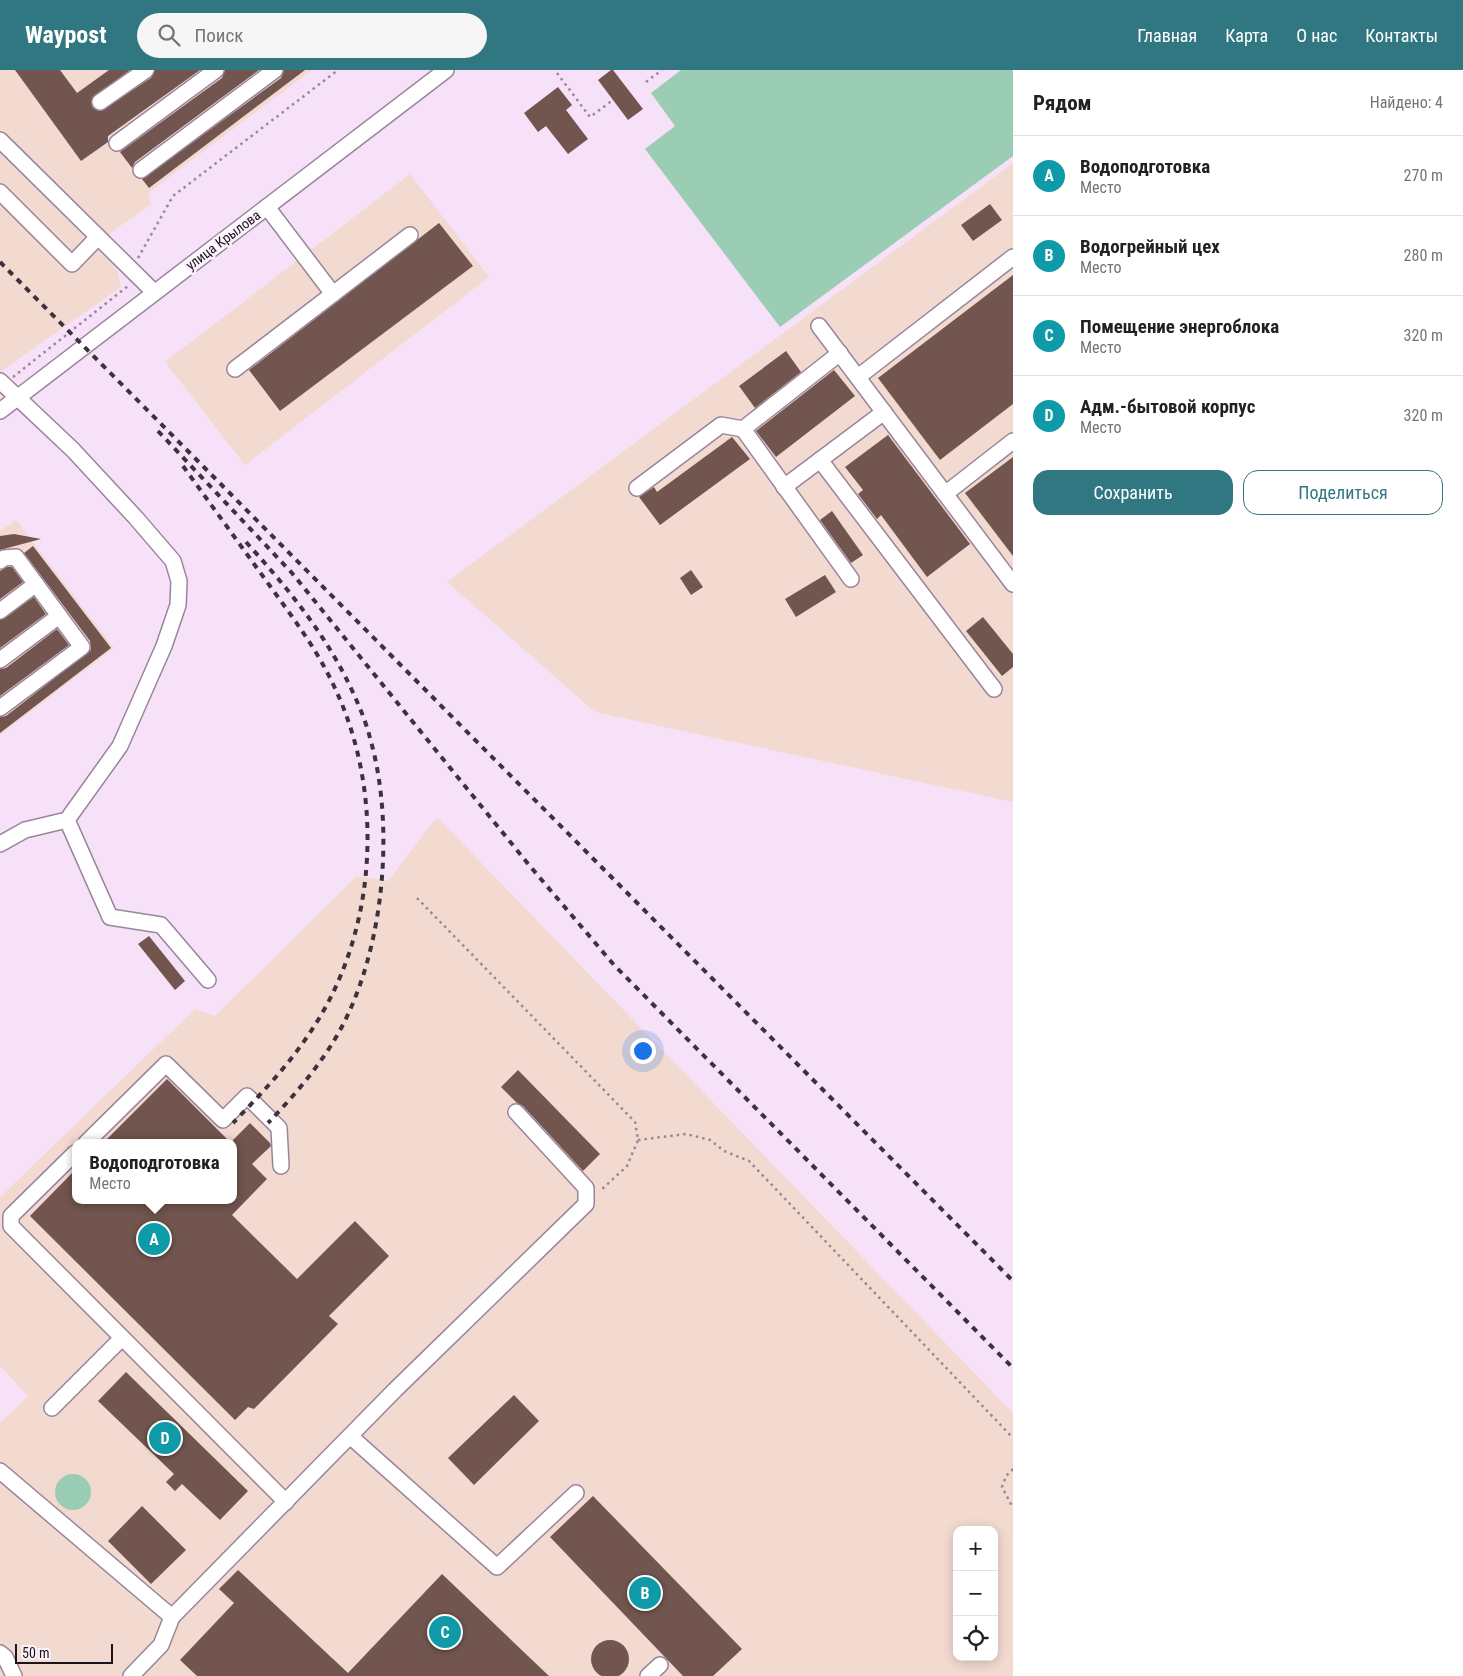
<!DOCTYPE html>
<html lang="ru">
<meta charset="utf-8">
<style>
:root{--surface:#fff;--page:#f6f6f6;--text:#202124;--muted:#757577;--line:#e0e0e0;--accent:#307782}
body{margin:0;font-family:"Roboto Condensed",sans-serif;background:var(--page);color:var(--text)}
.controls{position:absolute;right:15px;bottom:15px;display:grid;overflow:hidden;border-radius:10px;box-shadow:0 2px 12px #0003}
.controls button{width:45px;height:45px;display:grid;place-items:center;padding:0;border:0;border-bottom:1px solid var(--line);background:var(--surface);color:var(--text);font:25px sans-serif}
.scale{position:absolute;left:15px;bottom:12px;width:98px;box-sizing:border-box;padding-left:5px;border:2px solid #1b131c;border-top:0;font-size:14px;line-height:18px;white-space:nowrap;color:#1b131c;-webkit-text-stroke:4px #fcf3fd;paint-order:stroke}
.you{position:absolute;left:642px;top:980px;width:18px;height:18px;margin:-12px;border:4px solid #fff;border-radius:50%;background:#1a73e8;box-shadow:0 0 0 8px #1a73e833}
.badge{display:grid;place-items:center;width:32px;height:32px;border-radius:50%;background:var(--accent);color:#fff;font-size:16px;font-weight:700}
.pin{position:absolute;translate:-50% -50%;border:2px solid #fff;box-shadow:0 1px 5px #0006}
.popup{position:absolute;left:72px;top:1069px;width:165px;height:65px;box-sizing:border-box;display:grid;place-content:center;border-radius:10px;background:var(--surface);filter:drop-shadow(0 1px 4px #0005);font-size:16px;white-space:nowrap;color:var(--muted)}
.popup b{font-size:19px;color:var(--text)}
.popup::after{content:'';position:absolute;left:50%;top:100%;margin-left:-10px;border:10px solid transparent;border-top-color:var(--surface)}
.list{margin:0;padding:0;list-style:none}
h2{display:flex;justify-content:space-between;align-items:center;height:65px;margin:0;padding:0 20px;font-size:21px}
h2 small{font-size:16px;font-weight:400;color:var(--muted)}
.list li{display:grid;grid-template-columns:32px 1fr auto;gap:15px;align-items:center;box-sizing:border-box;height:80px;padding:0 20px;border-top:1px solid var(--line)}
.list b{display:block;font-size:19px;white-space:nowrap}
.list p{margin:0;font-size:16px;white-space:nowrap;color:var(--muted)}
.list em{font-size:16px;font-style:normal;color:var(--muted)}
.actions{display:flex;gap:10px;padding:15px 20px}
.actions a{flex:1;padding:11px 0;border:1px solid var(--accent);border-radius:15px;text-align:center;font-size:18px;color:var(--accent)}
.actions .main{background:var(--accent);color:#fff}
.icon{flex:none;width:28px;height:28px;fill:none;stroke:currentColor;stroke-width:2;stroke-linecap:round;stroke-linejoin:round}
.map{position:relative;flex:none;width:1013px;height:1606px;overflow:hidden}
header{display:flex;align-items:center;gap:30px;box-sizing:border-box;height:70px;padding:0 25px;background:var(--accent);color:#fff}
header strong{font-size:24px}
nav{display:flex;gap:28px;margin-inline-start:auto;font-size:18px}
.search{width:350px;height:45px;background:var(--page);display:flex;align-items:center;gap:12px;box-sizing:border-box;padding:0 18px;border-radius:28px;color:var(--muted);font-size:19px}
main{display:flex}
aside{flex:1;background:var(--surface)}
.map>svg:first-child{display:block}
.industrial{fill:#f2dad1;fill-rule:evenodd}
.green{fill:#9bccb4}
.building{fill:#71554e}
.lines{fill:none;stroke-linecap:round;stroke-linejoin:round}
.minor-casing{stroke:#99859b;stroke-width:18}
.path{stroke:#978798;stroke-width:2.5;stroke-dasharray:2.5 4;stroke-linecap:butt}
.minor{stroke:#fff;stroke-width:15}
.rail{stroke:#3c323d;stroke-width:4;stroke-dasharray:6 6;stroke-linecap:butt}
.labels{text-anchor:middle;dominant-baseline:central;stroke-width:5;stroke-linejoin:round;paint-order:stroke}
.street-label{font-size:14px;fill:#1b131c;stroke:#fcf3fd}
</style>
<header>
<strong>Waypost</strong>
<div class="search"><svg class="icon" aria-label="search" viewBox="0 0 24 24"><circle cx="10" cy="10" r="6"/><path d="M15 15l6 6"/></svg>Поиск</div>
<nav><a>Главная</a><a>Карта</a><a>О нас</a><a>Контакты</a></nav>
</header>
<main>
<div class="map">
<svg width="1013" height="1606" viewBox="0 0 1013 1606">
<rect width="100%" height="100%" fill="#f7e1f9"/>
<g class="industrial">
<path d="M0,0H312L148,123L151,134L109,164L121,217L0,302Z"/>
<path d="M1013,93V732L595,642L447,512Z"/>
<path d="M410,104L489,207L245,395L165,292Z"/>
<path d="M16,450L114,578L0,665V461Z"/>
<path d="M437,747L1013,1343V1606H0V1353L28,1326L0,1296V1127L195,939L215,946L357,806L388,811ZM75,1073H233V1130H75ZM957,1460H994V1587H957Z"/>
</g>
<g class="green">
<path d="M681,0H1013V86L780,257L645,79L675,56L651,23Z"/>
<circle cx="73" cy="1422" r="18"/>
</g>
<g class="building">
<path d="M15,0H60L77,23L109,0H130L92,28V37L100,41L151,8L155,0H200L108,66V72L81,91Z"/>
<path d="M225,0H259L135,92L132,98L120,82L222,8Z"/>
<path d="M284,0H305L149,118L142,109L281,8Z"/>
<path d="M611,0H613L643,39L628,50L598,10Z"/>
<path d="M558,17L572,35L566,40L588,69L568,84L546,56L538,62L524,43Z"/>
<path d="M990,134L1002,150L973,171L961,155Z"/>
<path d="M439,153L473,196L280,341L249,300Z"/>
<path d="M1013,205V334L940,390L878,308Z"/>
<path d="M786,281L801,302L755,338L739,316Z"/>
<path d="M834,300L855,326L776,387L756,361Z"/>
<path d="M888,365L970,474L927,507L881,445L877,449L858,424L863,420L845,397Z"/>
<path d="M732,367L750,389L660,455L639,427L654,417L657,422Z"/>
<path d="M1013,387V486L965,423Z"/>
<path d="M832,441L863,485L851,493L820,450Z"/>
<path d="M14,464L41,469L0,480V466Z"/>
<path d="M33,476L111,578L0,663V647L6,646L91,580L90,571L24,483Z"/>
<path d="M7,497H12L23,512L0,529V501Z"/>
<path d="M691,500L703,517L691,525L680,508Z"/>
<path d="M825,505L836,522L796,547L785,529Z"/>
<path d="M34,527L46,544L0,578V550Z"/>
<path d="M983,547L1013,584V597L1002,606L966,561Z"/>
<path d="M57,559L69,575L0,626V599L6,598Z"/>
<path d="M149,866L185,911L175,920L138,874Z"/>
<path d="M518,1000L600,1084L583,1101L523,1036L517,1033L501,1017Z"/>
<path d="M167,1009L231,1073H103Z"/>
<path d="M250,1053L270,1073L271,1076L252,1094L267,1109L232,1145L297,1209L355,1151L389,1186L329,1246L338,1254L254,1339L248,1337L235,1350L30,1146L75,1100V1130H233V1070Z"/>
<path d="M126,1302L248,1421L220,1450L182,1414L175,1421L166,1412L174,1404L98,1331Z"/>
<path d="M514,1325L539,1351L474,1415L448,1388Z"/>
<path d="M593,1426L742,1579L713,1606H683L550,1467Z"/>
<path d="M142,1436L186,1480L151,1514L108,1471Z"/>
<path d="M238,1500L348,1603L442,1504L549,1606H197L180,1590L234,1533L219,1519Z"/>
<circle cx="610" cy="1589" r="19"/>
</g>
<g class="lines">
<g class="minor-casing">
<g id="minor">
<path d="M100,32L146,0"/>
<path d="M0,70L154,222"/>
<path d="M117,73L216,0"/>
<path d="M141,100L275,0"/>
<path d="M0,122L72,194L98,167"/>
<path d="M267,137L333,224"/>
<path d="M819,256L1013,514"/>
<path d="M840,283L743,359L851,509"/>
<path d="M235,299L410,165"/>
<path d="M858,307L1013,187"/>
<path d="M0,311L73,380L136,448L173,491L179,511L178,535L164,576L120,676L67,750L25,760L0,774"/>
<path d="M0,341L446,0"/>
<path d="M820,390L994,619"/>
<path d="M784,417L884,342"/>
<path d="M637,418L721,355L743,359"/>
<path d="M945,424L1013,371"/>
<path d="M0,491L4,488L16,487L82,577L0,638"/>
<path d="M0,541L36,514"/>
<path d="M0,590L59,546"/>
<path d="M67,750L110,847L161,855L208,910"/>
<path d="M86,1073L166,994L223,1050L247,1026L279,1058L281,1096"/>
<path d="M75,1083L11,1146V1156L286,1432"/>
<path d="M52,1338L122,1268"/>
<path d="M350,1366L497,1497L576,1423"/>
<path d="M0,1401L172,1547"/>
<path d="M0,1583L5,1587L14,1606"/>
<path d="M131,1606L161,1575L172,1547L395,1320L586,1134V1118L516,1042"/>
<path d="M648,1606L660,1595"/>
</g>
</g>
<g class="path">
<path d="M557,3L590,47L613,30"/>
<path d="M646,12L662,0"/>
<path d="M138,188L173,126L338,0"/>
<path d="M13,307L128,216"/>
<path d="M417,828L635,1052L638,1070L627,1096L600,1121"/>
<path d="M638,1070L686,1064L710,1070L724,1081L749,1091L1013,1368"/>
<path d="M1013,1399L1006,1406L1002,1417L1013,1438"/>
</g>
<use href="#minor" class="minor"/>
<g class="rail">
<path d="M0,192L1013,1211"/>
<path d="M158,361L292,503L529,795L614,895L1013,1298"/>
<path d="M183,396C212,436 241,476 270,516C293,548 316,578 333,614C386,723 378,864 309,964C287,997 260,1025 233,1053"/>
<path d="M246,472C284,514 320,557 346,608C355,626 365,648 370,668C397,761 383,896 330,977C312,1005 290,1030 268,1053"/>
</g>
</g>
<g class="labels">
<g class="street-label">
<text transform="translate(223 170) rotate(-37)">улица Крылова</text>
</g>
</g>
</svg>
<div class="controls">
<button>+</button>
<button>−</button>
<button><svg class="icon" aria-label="locate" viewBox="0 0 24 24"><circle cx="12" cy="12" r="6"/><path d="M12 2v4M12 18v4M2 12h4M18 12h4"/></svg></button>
</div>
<div class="scale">50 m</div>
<div class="you"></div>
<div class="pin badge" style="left:154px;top:1169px;background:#0f9aa8">A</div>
<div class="popup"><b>Водоподготовка</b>Место</div>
<div class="pin badge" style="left:645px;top:1523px;background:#0f9aa8">B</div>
<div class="pin badge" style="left:445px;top:1562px;background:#0f9aa8">C</div>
<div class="pin badge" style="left:165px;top:1368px;background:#0f9aa8">D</div>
</div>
<aside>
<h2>Рядом<small>Найдено: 4</small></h2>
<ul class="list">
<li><span class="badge" style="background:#0f9aa8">A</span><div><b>Водоподготовка</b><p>Место</p></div><em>270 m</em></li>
<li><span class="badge" style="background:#0f9aa8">B</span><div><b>Водогрейный цех</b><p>Место</p></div><em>280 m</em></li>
<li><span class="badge" style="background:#0f9aa8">C</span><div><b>Помещение энергоблока</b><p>Место</p></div><em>320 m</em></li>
<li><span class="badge" style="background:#0f9aa8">D</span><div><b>Адм.-бытовой корпус</b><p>Место</p></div><em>320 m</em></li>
</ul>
<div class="actions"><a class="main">Сохранить</a><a>Поделиться</a></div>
</aside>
</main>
